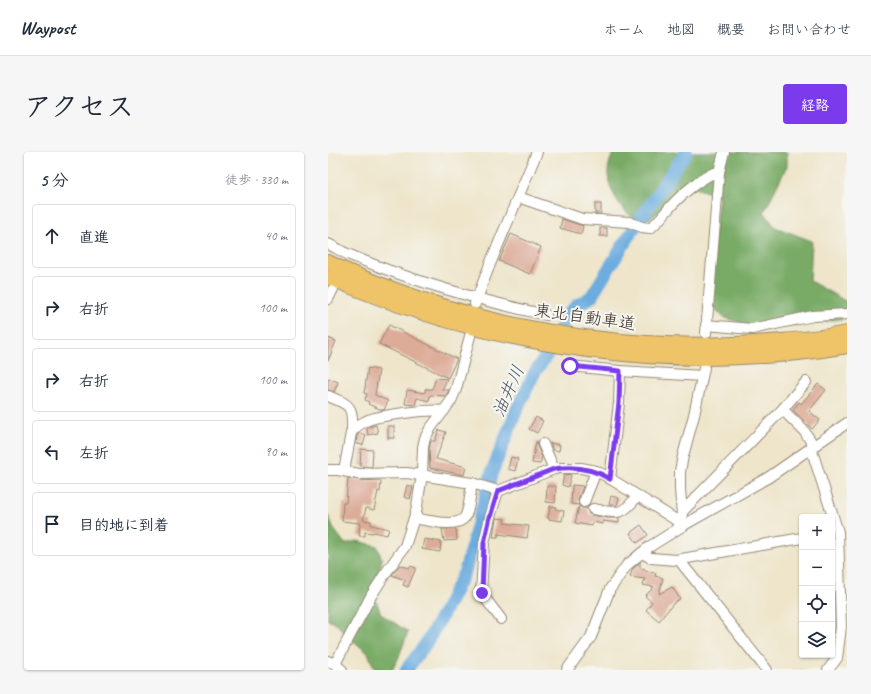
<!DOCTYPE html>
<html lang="ja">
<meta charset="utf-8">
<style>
:root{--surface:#fff;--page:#f6f6f7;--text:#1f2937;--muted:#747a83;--line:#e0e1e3;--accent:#7c3aed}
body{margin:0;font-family:Caveat,"Klee One",sans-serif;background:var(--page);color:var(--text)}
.controls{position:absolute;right:12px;bottom:12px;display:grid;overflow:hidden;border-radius:4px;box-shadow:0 1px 3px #0004}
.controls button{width:36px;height:36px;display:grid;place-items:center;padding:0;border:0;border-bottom:1px solid var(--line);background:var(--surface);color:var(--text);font:20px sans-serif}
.stop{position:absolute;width:12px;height:12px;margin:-9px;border:3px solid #7c3aed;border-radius:50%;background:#fff}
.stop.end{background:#7c3aed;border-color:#fff;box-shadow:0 1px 4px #0008}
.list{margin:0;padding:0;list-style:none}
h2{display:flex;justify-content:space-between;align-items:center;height:52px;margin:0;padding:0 16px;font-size:17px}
h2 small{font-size:13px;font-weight:400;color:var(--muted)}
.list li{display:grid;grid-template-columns:26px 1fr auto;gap:12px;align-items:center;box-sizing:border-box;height:64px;margin:0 8px 8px;padding:0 8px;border:1px solid var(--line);border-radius:4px}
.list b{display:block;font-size:15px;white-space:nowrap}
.list em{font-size:13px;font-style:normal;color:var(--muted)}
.icon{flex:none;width:22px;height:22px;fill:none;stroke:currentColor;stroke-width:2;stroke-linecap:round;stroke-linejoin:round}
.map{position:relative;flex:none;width:519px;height:518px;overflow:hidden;border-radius:4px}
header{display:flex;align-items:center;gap:24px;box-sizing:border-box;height:56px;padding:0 20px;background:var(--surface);border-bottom:1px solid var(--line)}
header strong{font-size:19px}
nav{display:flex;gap:22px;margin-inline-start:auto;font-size:14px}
.intro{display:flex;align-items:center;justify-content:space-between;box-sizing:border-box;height:96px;padding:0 24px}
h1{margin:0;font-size:28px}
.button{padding:10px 18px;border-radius:4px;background:var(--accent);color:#fff;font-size:14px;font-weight:700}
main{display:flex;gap:24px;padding:0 24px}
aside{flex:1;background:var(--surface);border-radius:4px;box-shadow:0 1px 3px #0004}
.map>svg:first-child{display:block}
.forest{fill:#79ab66;stroke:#5a6a42}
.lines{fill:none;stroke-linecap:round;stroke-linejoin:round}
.river{stroke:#6cacdf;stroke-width:13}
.building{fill:#ddac99}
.minor-casing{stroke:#948874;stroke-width:12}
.highway-casing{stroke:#948874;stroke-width:16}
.minor{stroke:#fff;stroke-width:10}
.highway{stroke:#efc469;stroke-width:14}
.route{stroke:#7c3aed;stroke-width:5}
.labels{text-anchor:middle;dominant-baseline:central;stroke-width:4;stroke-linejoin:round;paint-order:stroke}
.street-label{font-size:17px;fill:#3b2a1e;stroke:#f6f6f2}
.water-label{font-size:18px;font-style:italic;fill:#4c5862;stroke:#f6f6f2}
</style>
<header>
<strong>Waypost</strong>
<nav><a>ホーム</a><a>地図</a><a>概要</a><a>お問い合わせ</a></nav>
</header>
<div class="intro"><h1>アクセス</h1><a class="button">経路</a></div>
<main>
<aside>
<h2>5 分<small>徒歩 · 330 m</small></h2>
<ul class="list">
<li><svg class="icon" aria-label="ahead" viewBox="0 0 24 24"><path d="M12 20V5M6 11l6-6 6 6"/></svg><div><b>直進</b></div><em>40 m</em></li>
<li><svg class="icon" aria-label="right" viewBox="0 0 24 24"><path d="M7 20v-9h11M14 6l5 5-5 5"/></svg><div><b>右折</b></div><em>100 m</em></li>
<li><svg class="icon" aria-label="right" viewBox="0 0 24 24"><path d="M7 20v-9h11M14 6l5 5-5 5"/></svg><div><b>右折</b></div><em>100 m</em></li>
<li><svg class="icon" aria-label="left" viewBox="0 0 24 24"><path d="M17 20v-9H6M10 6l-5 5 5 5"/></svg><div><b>左折</b></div><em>90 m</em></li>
<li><svg class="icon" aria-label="arrive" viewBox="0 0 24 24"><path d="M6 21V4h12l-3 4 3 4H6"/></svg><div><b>目的地に到着</b></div></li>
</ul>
</aside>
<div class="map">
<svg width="519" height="518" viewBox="0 0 519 518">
<rect width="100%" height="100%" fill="#f6f6f2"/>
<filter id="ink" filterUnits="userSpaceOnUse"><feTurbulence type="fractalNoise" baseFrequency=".025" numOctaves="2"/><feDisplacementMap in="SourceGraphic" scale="8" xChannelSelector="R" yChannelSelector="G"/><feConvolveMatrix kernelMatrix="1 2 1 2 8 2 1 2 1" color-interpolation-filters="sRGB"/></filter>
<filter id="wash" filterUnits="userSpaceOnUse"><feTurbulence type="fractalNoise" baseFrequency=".012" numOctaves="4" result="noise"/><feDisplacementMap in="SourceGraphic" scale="16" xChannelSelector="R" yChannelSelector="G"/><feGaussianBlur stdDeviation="0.9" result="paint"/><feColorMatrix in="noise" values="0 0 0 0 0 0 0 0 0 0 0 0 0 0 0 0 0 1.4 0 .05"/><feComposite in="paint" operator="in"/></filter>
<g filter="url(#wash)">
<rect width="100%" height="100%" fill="#eee5ca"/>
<g class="forest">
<path d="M286,0H459V14L436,60L447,75L484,89L482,129L519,150V163L515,167L432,177L395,165L379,148L391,44L361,34C354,40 326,66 318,68C299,72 279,37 280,20C280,14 283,5 286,0Z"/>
<path d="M0,363L5,376L17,392L29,389L49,394L54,407L46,443L53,462L80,480L70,507L64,518H47L40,501L17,482L9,472L0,468Z"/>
</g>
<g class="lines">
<path class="river" d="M78,518L97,493L114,464L137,419L164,320L189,257L207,220L221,200L240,162L249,153L263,145L306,76L358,0"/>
</g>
<g id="blocks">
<g class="building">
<rect x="267" y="52" width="6" height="9"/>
<path d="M234,67L255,74L253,82L232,76Z"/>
<rect x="272" y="76" width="7" height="8"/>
<path d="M183,82L213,95L202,122L171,109Z"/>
<path d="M61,173L129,207L120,226L51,192Z"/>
<path d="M0,186L8,189L0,209Z"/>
<path d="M40,216L51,218L47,243L60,249L56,258H54L40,252L41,250L37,248L39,242L36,241Z"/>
<path d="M0,226L10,230L6,240L0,238Z"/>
<path d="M108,226L119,227L114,238H121L118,244L102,243L101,249L89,246L87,253L77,252L79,238L97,241V237H104Z"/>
<path d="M490,232L498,238L481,259L492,268L484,277L465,258L471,250L473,252Z"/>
<path d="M208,265L215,269L209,281L201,277Z"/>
<path d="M48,273L50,281L40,283L39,276Z"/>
<rect x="60" y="274" width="6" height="12"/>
<path d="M111,278L118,280L108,307L138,315L136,323L102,316L101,296L103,289H107Z"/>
<path d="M31,281L38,283L35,293L28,292L29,284Z"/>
<path d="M208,289H209V294L214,305L212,312L204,311Z"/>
<path d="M222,291L232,293L231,299L225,298Z"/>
<path d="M33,297L45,298L44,315L32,314Z"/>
<path d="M183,305L190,307L187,319L180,317Z"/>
<path d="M236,322L243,323L240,335L234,333Z"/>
<path d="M20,326L31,328L53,329L52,340L50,339L46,358L38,356L35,368L43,369V373L61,377L59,383L45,380V381L37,380V384H31L32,371L14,369L15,351H18Z"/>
<path d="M79,333L85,335L82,347L76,345Z"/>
<path d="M244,333L255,334L250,348L251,353L243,352Z"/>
<path d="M219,334H228L227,351L218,350Z"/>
<path d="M283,344L291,346L289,353H281Z"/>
<path d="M222,354L228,355L227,357L236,359L234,369L220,367Z"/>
<path d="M251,354L254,356H259L261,362L264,363L279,366H291V371L275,369V372L265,370L264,374L247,371Z"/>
<path d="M168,366L177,367L176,371L201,374L199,386L170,382V385H165Z"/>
<path d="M313,373L320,383L309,391L302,381Z"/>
<path d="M114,377H128L129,388L116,389Z"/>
<path d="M96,387L113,390L112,400L94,397Z"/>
<path d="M312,410V416L317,417V419L328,421L327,424L335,426L331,442L344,435L352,447L345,452L331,469L318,458L324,450L317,444L326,435L315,433L317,427L302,425L304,418Z"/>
<path d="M72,413L81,416L82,414L88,416L80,435L75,433L77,428L64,423Z"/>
</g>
</g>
</g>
<g filter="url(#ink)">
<use href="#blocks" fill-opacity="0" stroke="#948874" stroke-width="1"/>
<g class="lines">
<g class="minor-casing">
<g id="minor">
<path d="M190,45L254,67L301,70L314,75L322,76C331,70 337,60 344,53C353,43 378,21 391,20"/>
<path d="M0,92C7,95 14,100 22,103C85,130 151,148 218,163"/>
<path d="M0,147L5,137"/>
<path d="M147,152L162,112L209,0"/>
<path d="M378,173L424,177L485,164L519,162"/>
<path d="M378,181L391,20L396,0"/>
<path d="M242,214L292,219L374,224"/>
<path d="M0,244C22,253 25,253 24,278"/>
<path d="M452,260L456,259L476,279L486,294"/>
<path d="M215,292L226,317"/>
<path d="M483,296L510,380L513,475L509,506L500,518"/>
<path d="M0,318H10L31,322L79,321L144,331L170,339L226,317L231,316H253L268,319L278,324L356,373"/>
<path d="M16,319L23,281C26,276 32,272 38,269C51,263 101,257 116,259"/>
<path d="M282,327L291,251L292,219"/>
<path d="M170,339L162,365L156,391L153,441L173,467"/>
<path d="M256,350L268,319"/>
<path d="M265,357C289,361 294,365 309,344"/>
<path d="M354,360L452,260L478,230"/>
<path d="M354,363L352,337V319L355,304L366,263L376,216"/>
<path d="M86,366C98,368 129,377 137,365C142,356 142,341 144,331"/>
<path d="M314,401L323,406L348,408L474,386"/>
<path d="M351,408L439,518"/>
<path d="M0,509L7,512L14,518"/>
<path d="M7,512L43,444L57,422L77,394L88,360L94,323L95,295L97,286L102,277L123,249L128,237L142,184"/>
<path d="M239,518L263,485L282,437L299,413L321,395L356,373L441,325L519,271"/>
</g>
</g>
<g class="highway-casing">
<g id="highway">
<path d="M0,110C24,122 48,131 73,140C194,184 325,201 453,189C475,187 497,185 519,181"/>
<path d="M0,125C162,196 344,224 519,194"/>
</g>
</g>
<use href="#minor" class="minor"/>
<use href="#highway" class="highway"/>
</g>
</g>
<g class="lines" filter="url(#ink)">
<path class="route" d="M154,441L156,391L162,365L170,339L226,317C246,314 264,316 282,327L291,251L292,219L242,214"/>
</g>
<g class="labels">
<g class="street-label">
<text transform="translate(257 165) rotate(8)">東北自動車道</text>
</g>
<g class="water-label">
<text transform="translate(180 239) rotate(-66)">油井川</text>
</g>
</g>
</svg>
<div class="controls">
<button>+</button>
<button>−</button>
<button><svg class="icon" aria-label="locate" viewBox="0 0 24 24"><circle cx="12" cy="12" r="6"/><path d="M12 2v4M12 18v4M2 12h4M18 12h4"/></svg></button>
<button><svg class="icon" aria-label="layers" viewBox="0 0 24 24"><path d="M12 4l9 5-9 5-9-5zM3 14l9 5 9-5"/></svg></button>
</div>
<div class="stop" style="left:242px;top:214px"></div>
<div class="stop end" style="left:154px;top:441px"></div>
</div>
</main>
